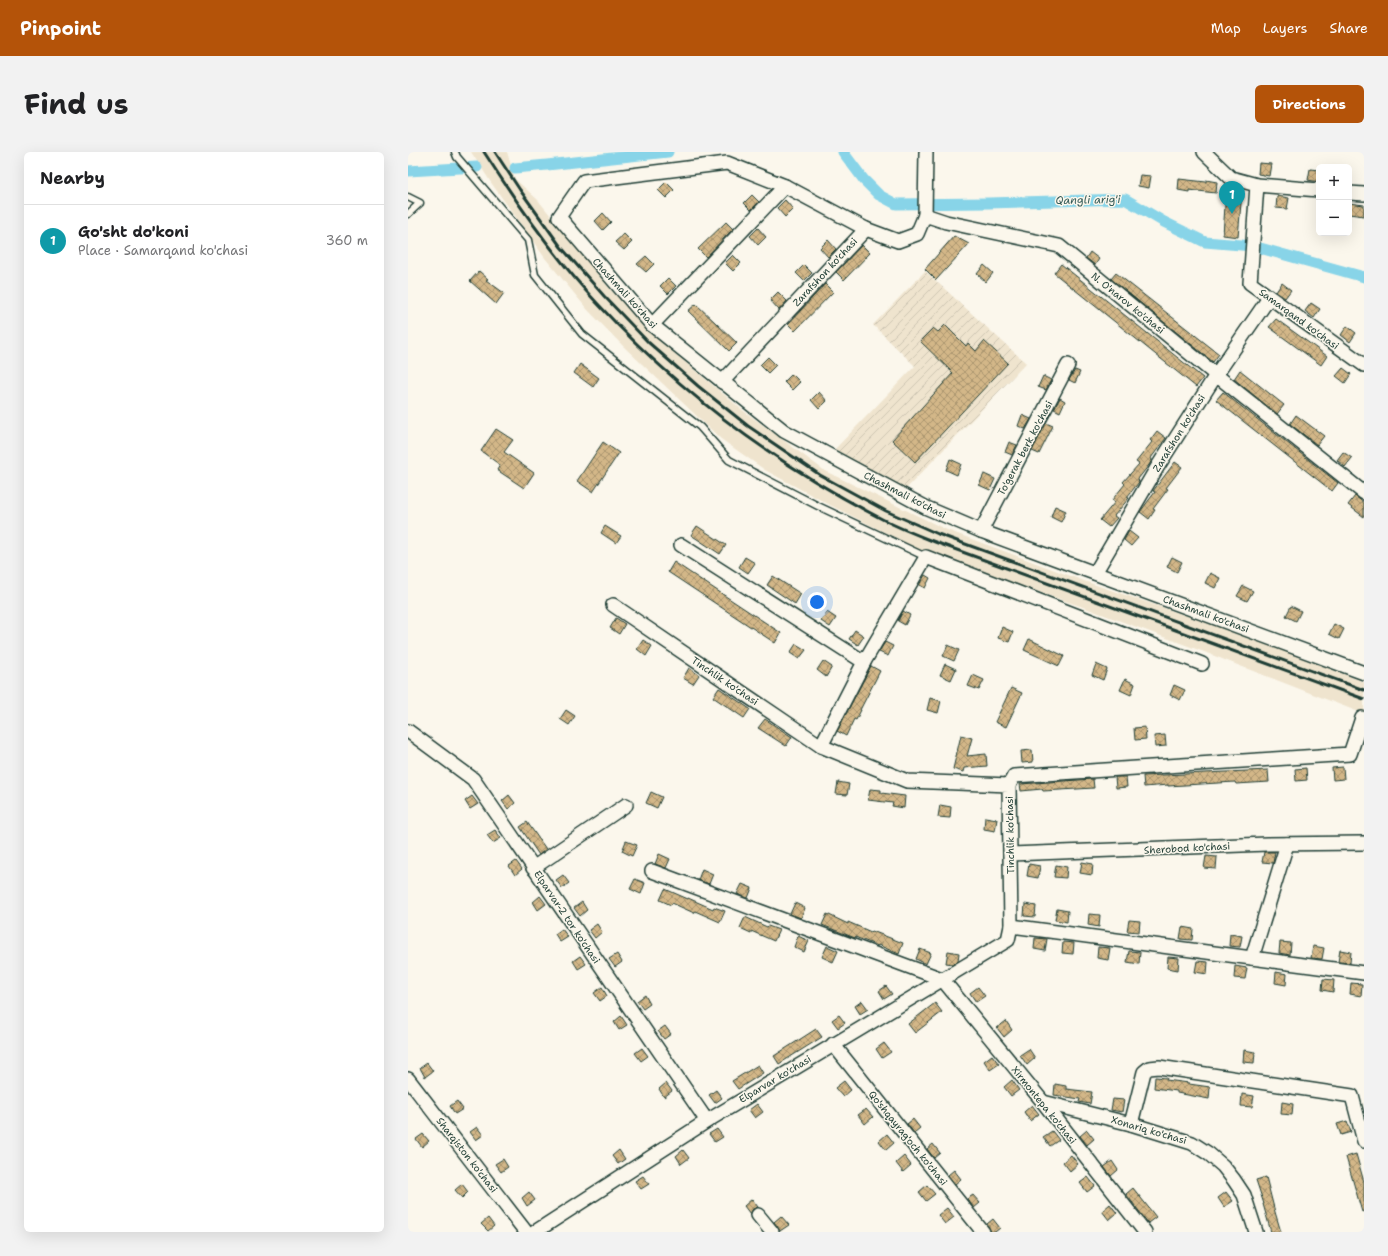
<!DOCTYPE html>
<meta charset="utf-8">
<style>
:root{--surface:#fff;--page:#f2f2f2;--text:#202124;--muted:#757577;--line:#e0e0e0;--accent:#b45309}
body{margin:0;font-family:"Shantell Sans",sans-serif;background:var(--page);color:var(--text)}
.controls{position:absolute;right:12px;top:12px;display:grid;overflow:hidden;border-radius:6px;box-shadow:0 4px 16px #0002}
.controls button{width:36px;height:36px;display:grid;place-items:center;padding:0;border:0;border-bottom:1px solid var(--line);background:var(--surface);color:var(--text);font:20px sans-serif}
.you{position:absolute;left:409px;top:450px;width:14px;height:14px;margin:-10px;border:3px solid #fff;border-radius:50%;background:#1a73e8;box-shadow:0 0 0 6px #1a73e833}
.badge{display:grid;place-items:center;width:26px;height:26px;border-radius:50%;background:var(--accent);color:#fff;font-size:13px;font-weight:700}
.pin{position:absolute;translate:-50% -33px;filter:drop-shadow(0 1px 2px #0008)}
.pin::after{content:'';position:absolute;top:21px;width:14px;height:12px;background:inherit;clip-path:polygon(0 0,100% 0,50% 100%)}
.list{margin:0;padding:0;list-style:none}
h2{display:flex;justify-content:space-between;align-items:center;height:52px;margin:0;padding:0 16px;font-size:17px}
h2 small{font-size:13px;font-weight:400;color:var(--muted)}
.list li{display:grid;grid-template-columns:26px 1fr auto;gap:12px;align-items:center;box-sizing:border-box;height:72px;padding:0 16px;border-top:1px solid var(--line)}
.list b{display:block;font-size:15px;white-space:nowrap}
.list p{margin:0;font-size:13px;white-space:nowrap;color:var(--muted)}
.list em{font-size:13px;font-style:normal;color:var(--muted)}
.map{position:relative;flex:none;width:956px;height:1080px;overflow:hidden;border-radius:6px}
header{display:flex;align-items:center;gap:24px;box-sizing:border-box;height:56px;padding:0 20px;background:var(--accent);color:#fff}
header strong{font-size:19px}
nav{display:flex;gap:22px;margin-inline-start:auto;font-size:14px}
.intro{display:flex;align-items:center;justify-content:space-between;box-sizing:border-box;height:96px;padding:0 24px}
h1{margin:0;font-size:28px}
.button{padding:10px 18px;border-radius:6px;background:var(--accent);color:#fff;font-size:14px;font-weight:700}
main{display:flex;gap:24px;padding:0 24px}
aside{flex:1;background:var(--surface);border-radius:6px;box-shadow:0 4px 16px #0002}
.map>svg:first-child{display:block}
.built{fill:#efe4ce}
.industrial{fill:url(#industrial-furrows)}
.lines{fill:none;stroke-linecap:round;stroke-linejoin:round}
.canal{stroke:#88d4e8;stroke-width:11}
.building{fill:url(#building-cross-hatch);stroke:#1f3d34}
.service-casing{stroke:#1f3d34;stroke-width:9}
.minor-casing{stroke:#1f3d34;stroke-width:16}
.service{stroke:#fbf7ec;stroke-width:6}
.minor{stroke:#fbf7ec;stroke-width:13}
.rail{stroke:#1f3d34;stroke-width:3}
.labels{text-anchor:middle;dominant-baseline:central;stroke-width:3;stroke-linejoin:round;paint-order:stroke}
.street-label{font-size:10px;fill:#1f3d34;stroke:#fbf7ec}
.water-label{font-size:11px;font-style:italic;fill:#345b58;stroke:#fbf7ec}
</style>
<header>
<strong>Pinpoint</strong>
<nav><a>Map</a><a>Layers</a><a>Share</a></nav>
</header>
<div class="intro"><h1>Find us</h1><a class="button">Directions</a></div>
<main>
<aside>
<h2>Nearby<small></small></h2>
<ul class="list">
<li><span class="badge" style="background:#0f9aa8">1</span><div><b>Go'sht do'koni</b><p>Place · Samarqand ko'chasi</p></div><em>360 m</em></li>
</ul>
</aside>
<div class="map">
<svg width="956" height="1080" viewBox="0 0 956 1080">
<defs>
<pattern id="industrial-furrows" width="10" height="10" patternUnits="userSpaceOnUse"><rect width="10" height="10" fill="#efe4ce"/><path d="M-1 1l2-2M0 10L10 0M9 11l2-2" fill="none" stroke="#ccc4b2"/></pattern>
<pattern id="building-cross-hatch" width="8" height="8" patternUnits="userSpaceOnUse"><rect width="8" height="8" fill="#d3b788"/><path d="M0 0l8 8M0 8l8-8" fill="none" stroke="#ab9670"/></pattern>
</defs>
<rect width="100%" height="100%" fill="#fbf7ec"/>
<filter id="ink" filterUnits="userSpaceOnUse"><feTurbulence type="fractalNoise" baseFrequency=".025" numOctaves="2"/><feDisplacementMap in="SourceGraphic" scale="8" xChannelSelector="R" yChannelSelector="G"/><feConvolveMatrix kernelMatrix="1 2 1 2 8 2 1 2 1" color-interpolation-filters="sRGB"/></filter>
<g filter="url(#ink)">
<path class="built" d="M63,0H99L107,27L130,48L202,137L264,199L333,257L417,319L539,378L676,429L821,478L956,530V562L791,498L672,454L520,402L422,353L357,318L313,287L215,194L179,157L137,106L84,32Z"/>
<path class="industrial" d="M517,119L618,211L498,337L426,298L507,214L465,173Z"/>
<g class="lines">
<g class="canal">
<path d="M435,0L456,28L471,43L488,52L581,51L717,47L756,70L797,90L845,94L956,125"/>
<path d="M107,16L139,13L260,0"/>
<path d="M0,19L69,15"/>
</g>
</g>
<g class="building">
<path d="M851,11L863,12L861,24L850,22Z"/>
<path d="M902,17L911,18V30L900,28Z"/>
<path d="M732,23L743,24L741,36L730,34Z"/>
<path d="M771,27L798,30V28L809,30L808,41L781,38V40L770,38Z"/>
<path d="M258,30L266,38L258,46L250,38Z"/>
<path d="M818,39L834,40L830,85L815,83Z"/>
<path d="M344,43L351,50L343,58L336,51Z"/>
<path d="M869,44L881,46L879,57L868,56Z"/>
<path d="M377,48L385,57L377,65L369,56Z"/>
<path d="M941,51L956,53V64L941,62Z"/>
<path d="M195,61L203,70L195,78L187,69Z"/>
<path d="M318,70L325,77L298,105L290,97Z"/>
<path d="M350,76L358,85L350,93L342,84Z"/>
<path d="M216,82L224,90L216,98L207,90Z"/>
<path d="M546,84L561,92L528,128L517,117Z"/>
<path d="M420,88L428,97L420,105L412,96Z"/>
<path d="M454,93L462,101L436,128L428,120Z"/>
<path d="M682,100L691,107L687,113L678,106Z"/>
<path d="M325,103L333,111L325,119L317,111Z"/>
<path d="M238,104L246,112L238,120L229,112Z"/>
<path d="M653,112L795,226L788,235L646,121Z"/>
<path d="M396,113L404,121L396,129L388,121Z"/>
<path d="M576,113L585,121L578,130L569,122Z"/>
<path d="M71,119L80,127L78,128L96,141L88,152L62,129Z"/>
<path d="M708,121L811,202L805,210L703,127Z"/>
<path d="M260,126L268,134L260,142L252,134Z"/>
<path d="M874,131L883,138L877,146L868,140Z"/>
<path d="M417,132L425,140L387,179L380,172Z"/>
<path d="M370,140L379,149L371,158L362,148Z"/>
<path d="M903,151L912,157L906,166L897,159Z"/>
<path d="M288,152L329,191L321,199L280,159Z"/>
<path d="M868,167L919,204L913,213L861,175Z"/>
<path d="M537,173L558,194L560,191L568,199L576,189L600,211L507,310L484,288L545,221L512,189L525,176L530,180Z"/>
<path d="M939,174L948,181L942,190L933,183Z"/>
<path d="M360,205L368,213L360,221L352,213Z"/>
<path d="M172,212L191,226L185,235L166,221Z"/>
<path d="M935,216L943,222L937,231L928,224Z"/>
<path d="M667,218L672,220L667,231L661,228Z"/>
<path d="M832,218L876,253L869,262L826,227Z"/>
<path d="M384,222L392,230L384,238L376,230Z"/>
<path d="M635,224L643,228L638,238L630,235Z"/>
<path d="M411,240L419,249L411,257L403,248Z"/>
<path d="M815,240L930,331L924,339L808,248Z"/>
<path d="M652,246L657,249L652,260L646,257Z"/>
<path d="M614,263L623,267L617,277L610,274Z"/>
<path d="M888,263L916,284L909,293L882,272Z"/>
<path d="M638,271L645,274L631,302L624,299Z"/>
<path d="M88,277L105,288L96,300L126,321L116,336L89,318L92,313L73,299Z"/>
<path d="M749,279L758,286L743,306L744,308L741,313L730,327L731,330L719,345L721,346L706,364L709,366L701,375L692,368L707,350L704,348L717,332L715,330L731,312L728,310L744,290L742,288Z"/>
<path d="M195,290L211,301L185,340L169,329Z"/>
<path d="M601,290L609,293L604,303L597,300Z"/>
<path d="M935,300L944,306L937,315L929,308Z"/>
<path d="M542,307L553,312L549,323L538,318Z"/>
<path d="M767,310L774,315L758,336L760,337L745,357L747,358L741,367L732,360L747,340L745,339Z"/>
<path d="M576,322L587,327L582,338L571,333Z"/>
<path d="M947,344L956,351V365L940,353Z"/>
<path d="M647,354L658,359L653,370L643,365Z"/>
<path d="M197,374L213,384L208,391L193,381Z"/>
<path d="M289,374L318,393L312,402L283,383Z"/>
<path d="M721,379L730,386L723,394L716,388Z"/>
<path d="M337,405L347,411L340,421L331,415Z"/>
<path d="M764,405L774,410L769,420L759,415Z"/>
<path d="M266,410L373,481L367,491L260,420Z"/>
<path d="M802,421L812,426L807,436L797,431Z"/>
<path d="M517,423L522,426L517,436L511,433Z"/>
<path d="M365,424L393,442L387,452L359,433Z"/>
<path d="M835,434L845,439L839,449L829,444Z"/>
<path d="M883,454L893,459L888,469L878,464Z"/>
<path d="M495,459L502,463L497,473L490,469Z"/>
<path d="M419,460L428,466L422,475L413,469Z"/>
<path d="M208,466L217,472L211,482L202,476Z"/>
<path d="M926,472L936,477L931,487L921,482Z"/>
<path d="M594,475L605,480L601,490L590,486Z"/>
<path d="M447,478L456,484L450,493L441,487Z"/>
<path d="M621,487L656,504L651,514L616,498Z"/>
<path d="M235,488L244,494L238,504L229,497Z"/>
<path d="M477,490L485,494L480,504L471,500Z"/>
<path d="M388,492L398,498L391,507L382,501Z"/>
<path d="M540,493L551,498L546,509L535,504Z"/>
<path d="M415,509L424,515L418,525L409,518Z"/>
<path d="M537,512L548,517L543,528L532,523Z"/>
<path d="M688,512L699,517L695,528L684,523Z"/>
<path d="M463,514L472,519L452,558H453L448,568L446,567L438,584L429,579Z"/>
<path d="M281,516L291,523L285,532L275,526Z"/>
<path d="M565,523L576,528L571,538L560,534Z"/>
<path d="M717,527L727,532L723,543L712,538Z"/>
<path d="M766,533L777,538L772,548L762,543Z"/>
<path d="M311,536L342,557L336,566L305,545Z"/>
<path d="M603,536L614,541L598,575L587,570Z"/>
<path d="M522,546L533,549L530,561L519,558Z"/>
<path d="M158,558L167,564L161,573L152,567Z"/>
<path d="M357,567L384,585L378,594L350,576Z"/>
<path d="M737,575L738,587L727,588L726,576Z"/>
<path d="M553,583L564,586L559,604L578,602L579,614L556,616L555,620L545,617Z"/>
<path d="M757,583L758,594L747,595L746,584Z"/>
<path d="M624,598L625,610L614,611L613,599Z"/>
<path d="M935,615L936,627L925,628L924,616Z"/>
<path d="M898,616L899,628L888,629L887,617Z"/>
<path d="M860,618L861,630L828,632L827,630L760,634V633L736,635L735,624Z"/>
<path d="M707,625H718L719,635L708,636Z"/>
<path d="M685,627L686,636L635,639L634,637L613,639L612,632Z"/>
<path d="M430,630L441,632L439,643L428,642Z"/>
<path d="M462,637L473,638V641L497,644L496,656L484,654L485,651L460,648Z"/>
<path d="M243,640L254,645L249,656L238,651Z"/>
<path d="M101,643L107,651L100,657L94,649Z"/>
<path d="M64,644L70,652L62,657L57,649Z"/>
<path d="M532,653L543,655L542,666L530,665Z"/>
<path d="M577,665L589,667L587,679L576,677Z"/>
<path d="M119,670L138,697L131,703L112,675Z"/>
<path d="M87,678L93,686L85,691L79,683Z"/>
<path d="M218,689L229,693L224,704L214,699Z"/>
<path d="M856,700H867L865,711L854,710Z"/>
<path d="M251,702L262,707L258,716L247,712Z"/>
<path d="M798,704L809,705L808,717L796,716Z"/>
<path d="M108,709L114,717L107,723L101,714Z"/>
<path d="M674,710L685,712L684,723L672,721Z"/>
<path d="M621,712L632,714L630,726L619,724Z"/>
<path d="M648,713L659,715L658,726L646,725Z"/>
<path d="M294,717L305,722L301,732L290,728Z"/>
<path d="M155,723L161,731L154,736L148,728Z"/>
<path d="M227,727L237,731L233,742L222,737Z"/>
<path d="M334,732L344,736L340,746L329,742Z"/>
<path d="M257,737L280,747V746L305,757L306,755L317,759L312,770L287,759L286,761L264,751L263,753L252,748Z"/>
<path d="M132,744L138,752L130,758L125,750Z"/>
<path d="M174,750L179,758L172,764L166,756Z"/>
<path d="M387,751L397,756L393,766L382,762Z"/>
<path d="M617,752L628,754L627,765L616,764Z"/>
<path d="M649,757L660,759L659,770L647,768Z"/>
<path d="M419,762L440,772V770L463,780L464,779L495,791L491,802L470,793V794L447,785V786L414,773Z"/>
<path d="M681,762L692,763L691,775L680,773Z"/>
<path d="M337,765L359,775L360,774L371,778L366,789L343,779V781L332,776Z"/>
<path d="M721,768L732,769L731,780L719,779Z"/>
<path d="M189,772L194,780L187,786L181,778Z"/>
<path d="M774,775L785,777L784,788L772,787Z"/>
<path d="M154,777L160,785L152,790L147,782Z"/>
<path d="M822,782L834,784L832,795L821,794Z"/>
<path d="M390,784L401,789L396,800L386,795Z"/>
<path d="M627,786L639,787L637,799L626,797Z"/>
<path d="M655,790L666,791L665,802L654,801Z"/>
<path d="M872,790L883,791L882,803L871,801Z"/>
<path d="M419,794L430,799L425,810L414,805Z"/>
<path d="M905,794L916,796L914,807L903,806Z"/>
<path d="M690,795L702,796L700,808L689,806Z"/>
<path d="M512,797L523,801L518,812L508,807Z"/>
<path d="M932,798L943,800L942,811L930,810Z"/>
<path d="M540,799L551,801L550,809L545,812L538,811Z"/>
<path d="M721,799L732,800L731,812L719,810Z"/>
<path d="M209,802L214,810L207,815L201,807Z"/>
<path d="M172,804L178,812L170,817L165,809Z"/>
<path d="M760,805L771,806L770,818L759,816Z"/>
<path d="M789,809L800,810L799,822L787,820Z"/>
<path d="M827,814L839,816L837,827L826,826Z"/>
<path d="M868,820L879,822L878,833L867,831Z"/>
<path d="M915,827L926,828L925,840L914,838Z"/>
<path d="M943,831L954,832L953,844L942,842Z"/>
<path d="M478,834L484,842L476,847L471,839Z"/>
<path d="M194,835L199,844L192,849L186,841Z"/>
<path d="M570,835L577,844L568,850L562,841Z"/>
<path d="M237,843L242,852L235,857L229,849Z"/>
<path d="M454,849L460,857L452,862L447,854Z"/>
<path d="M527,851L534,860L507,881L500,872Z"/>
<path d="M431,863L437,871L430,876L424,868Z"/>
<path d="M213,864L219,873L211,878L206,870Z"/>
<path d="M598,869L604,878L596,885L589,876Z"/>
<path d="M257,874L263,882L256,887L250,879Z"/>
<path d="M408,877L414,885L371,912L366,904Z"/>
<path d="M476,891L483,900L474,906L468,897Z"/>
<path d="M234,896L240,904L233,909L227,901Z"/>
<path d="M621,897L627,906L619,913L612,903Z"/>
<path d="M836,898L847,900L846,911L835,910Z"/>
<path d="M584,903L591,912L582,918L576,909Z"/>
<path d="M19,911L25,919L17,925L12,916Z"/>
<path d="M350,913L355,921L330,937L324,929Z"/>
<path d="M747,925L759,926L758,928L781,931V932L802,935L801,947L769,941V939L746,936Z"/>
<path d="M604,928L611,938L603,944L596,935Z"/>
<path d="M436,929L443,938L435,945L427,936Z"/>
<path d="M258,931L264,939L256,945L251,937Z"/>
<path d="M647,932L658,934V937L684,940L682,952L671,950L672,947L646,943Z"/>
<path d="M308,938L314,946L307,951L301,943Z"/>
<path d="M834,942L846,944L844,955L833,954Z"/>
<path d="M705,947L716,948L714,960L703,958Z"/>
<path d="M49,949L55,957L47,962L42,954Z"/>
<path d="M874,950L885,952L884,963L873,962Z"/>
<path d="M349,952L355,960L347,966L341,958Z"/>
<path d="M624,953L631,962L622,969L616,960Z"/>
<path d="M458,957L465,965L457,972L450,963Z"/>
<path d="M505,967L512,976L506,981L499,972Z"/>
<path d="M939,969L943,980L933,983L929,972Z"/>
<path d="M69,975L75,983L68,988L62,980Z"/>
<path d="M309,977L315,985L307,990L301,982Z"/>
<path d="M679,978L686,987L679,993L672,984Z"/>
<path d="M644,979L651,988L642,994L635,985Z"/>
<path d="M15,982L21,989L14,995L8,987Z"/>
<path d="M479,982L486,991L478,998L471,989Z"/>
<path d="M525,992L532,1001L526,1006L519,997Z"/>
<path d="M211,998L217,1007L210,1012L204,1004Z"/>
<path d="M275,998L281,1006L273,1012L268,1004Z"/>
<path d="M948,1002L956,1030V1059L954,1060L938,1005Z"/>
<path d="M663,1003L670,1012L662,1019L655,1010Z"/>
<path d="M496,1004L503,1013L495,1020L488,1011Z"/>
<path d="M95,1007L100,1015L93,1020L87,1012Z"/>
<path d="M704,1009L710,1018L703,1024L696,1015Z"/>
<path d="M546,1018L553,1027L547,1032L540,1023Z"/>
<path d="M235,1024L241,1032L233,1037L227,1029Z"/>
<path d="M680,1025L687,1034L679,1040L672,1031Z"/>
<path d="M858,1025L867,1060L873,1080H863L855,1052H856L848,1028Z"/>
<path d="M54,1032L60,1040L54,1046L47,1038Z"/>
<path d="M519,1033L527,1042L518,1049L511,1040Z"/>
<path d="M725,1036L748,1065L740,1071L718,1042Z"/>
<path d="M121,1040L127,1048L119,1054L114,1046Z"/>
<path d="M818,1040L825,1049L816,1055L810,1046Z"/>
<path d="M565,1043L572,1051L566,1056L559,1047Z"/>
<path d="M344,1047L350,1055L345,1057L342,1062L336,1054Z"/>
<path d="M702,1052L709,1061L701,1068L694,1059Z"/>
<path d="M539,1056L546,1065L537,1072L530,1063Z"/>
<path d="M373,1064L381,1073L372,1079L366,1070Z"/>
<path d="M80,1066L86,1074L80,1079L73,1072Z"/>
<path d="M585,1067L592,1076L587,1080H583L579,1072Z"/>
</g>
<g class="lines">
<g class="service-casing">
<g id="service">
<path d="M47,0L49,5L120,88L127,123L174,182L292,275L321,308L410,354L518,405"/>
<path d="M0,45L12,51L0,62"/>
</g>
</g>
<g class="minor-casing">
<g id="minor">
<path d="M796,0L823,26L849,33L842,131L956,213"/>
<path d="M849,33L911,38"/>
<path d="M941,41L956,42"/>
<path d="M517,63L518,0"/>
<path d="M244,173L377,34"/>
<path d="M314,230L458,77"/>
<path d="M956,341L808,223L651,94L538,70L517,63L509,82L490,89L458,77L377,34L319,11L176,29L151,65L244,173L376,279L519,356L573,379L956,521"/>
<path d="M573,379L660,213"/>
<path d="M273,393L456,510L413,594"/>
<path d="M687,421L750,314L808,223L861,146"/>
<path d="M205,453L413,594L499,629L601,633L603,774L956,821"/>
<path d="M456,510L518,405L794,512"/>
<path d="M0,579L65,627L299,969"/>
<path d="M601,633L606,624L942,602L954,566"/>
<path d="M602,702L859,692L956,691"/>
<path d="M125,716L218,653"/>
<path d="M244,719L534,827L635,950L737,1080"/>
<path d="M844,806L879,692"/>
<path d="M425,892L575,1080"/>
<path d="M0,927L118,1080"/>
<path d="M635,950L723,972L784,991L801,1002L815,1014L826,1028L836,1043L848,1080"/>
<path d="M723,972L736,920L741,916L751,915L944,944L956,989"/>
<path d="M350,1063L364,1080"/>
<path d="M127,1080L299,969L600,788L603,774"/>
</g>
</g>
<use href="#service" class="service"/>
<use href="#minor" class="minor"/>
<g class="rail">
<path d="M76,0C110,53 146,105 189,151C270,239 367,312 474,367C491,376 509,383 527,390L956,547"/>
<path d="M87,0L112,38L153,95L196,144L240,190L290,234L340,274L412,323L478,359L530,382L956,538"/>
</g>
</g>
</g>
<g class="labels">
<g class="street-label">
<text transform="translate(417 120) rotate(-47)">Zarafshon ko'chasi</text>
<text transform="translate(217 141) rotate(48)">Chashmali ko'chasi</text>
<text transform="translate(720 151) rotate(39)">N. O'narov ko'chasi</text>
<text transform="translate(891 167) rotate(36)">Samarqand ko'chasi</text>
<text transform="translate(771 281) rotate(-58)">Zarafshon ko'chasi</text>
<text transform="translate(617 296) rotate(-62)">To'gerak berk ko'chasi</text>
<text transform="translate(497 343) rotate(27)">Chashmali ko'chasi</text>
<text transform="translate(798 462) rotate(20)">Chashmali ko'chasi</text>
<text transform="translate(317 529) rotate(34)">Tinchlik ko'chasi</text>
<text transform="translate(602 683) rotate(-91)">Tinchlik ko'chasi</text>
<text transform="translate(779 696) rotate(-3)">Sherobod ko'chasi</text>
<text transform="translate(159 765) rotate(56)">Elparvar-2 tor ko'chasi</text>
<text transform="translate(367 927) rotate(-31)">Elparvar ko'chasi</text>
<text transform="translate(636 953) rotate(51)">Xirmontepa ko'chasi</text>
<text transform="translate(741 978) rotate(16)">Xonariq ko'chasi</text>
<text transform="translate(500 986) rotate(51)">Qo'shqayrag'och ko'chasi</text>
<text transform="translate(59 1003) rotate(52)">Sharqiston ko'chasi</text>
</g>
<g class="water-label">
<text transform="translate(680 48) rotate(-1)">Qangli arig'i</text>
</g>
</g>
</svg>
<div class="controls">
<button>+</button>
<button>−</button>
</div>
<div class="you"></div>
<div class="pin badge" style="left:824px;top:62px;background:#0f9aa8">1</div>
</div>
</main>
